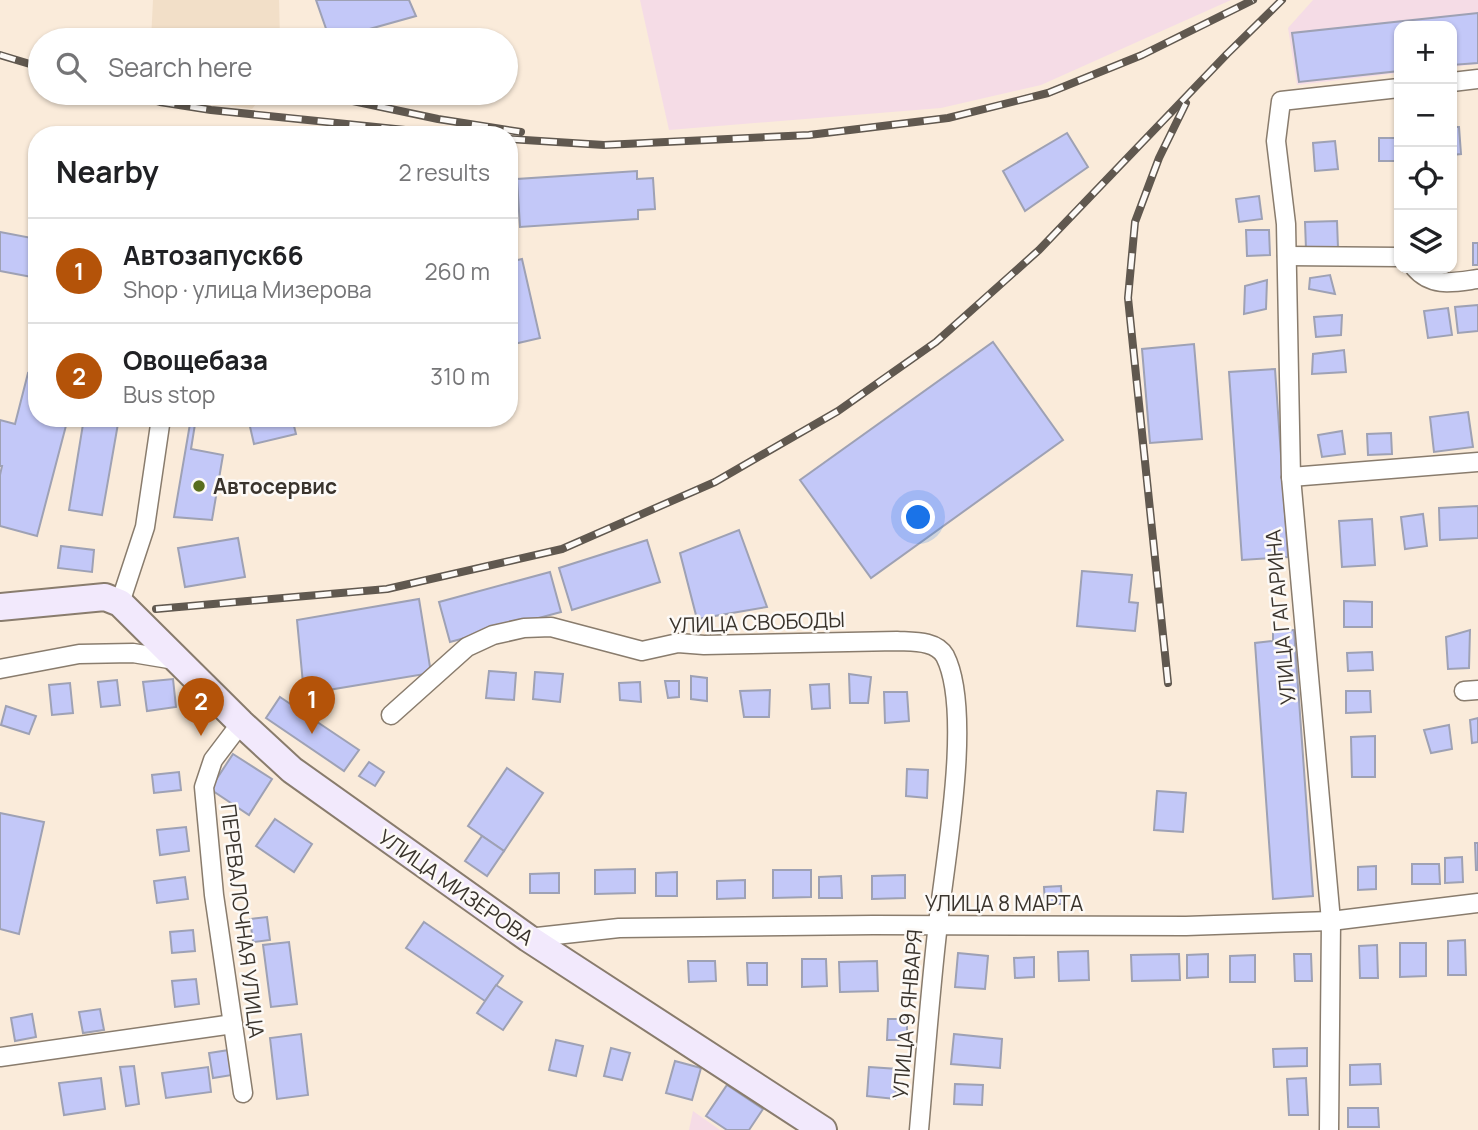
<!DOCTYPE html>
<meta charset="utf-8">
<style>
:root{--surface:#fff;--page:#f2f2f2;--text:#202124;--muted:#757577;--line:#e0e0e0;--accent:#b45309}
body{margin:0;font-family:Manrope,sans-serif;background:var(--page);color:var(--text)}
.controls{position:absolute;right:21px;top:21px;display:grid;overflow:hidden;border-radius:14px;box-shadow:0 2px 5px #0004}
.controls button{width:63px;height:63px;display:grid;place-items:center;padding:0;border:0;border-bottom:2px solid var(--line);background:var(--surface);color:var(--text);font:35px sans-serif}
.you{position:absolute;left:919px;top:518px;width:24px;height:24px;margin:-18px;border:5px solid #fff;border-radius:50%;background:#1a73e8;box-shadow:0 0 0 10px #1a73e833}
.badge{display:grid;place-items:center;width:46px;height:46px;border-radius:50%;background:var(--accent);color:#fff;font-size:23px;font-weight:700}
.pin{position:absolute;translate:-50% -58px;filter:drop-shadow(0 2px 4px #0008)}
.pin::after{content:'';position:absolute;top:37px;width:24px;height:21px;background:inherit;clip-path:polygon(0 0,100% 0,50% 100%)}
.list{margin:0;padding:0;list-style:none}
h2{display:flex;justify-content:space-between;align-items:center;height:91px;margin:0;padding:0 28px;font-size:30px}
h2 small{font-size:23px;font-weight:400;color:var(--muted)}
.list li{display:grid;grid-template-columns:46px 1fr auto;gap:21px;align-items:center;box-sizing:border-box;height:105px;padding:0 28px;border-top:2px solid var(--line)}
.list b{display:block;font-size:26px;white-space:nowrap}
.list p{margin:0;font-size:23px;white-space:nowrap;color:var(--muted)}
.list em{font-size:23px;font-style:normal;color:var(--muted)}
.icon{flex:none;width:38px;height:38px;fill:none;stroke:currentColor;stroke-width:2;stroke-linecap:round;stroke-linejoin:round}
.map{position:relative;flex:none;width:1478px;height:1130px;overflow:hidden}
.search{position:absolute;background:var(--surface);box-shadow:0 2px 5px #0004;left:28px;top:28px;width:490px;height:77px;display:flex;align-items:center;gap:18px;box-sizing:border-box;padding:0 24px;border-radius:38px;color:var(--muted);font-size:26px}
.panel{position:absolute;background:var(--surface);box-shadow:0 2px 5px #0004;left:28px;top:126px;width:490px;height:301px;border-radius:28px}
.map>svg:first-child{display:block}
.built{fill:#f2dfc8}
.industrial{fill:#f5dce6}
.building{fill:#c3c8f8;stroke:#9ea1b4;stroke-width:2}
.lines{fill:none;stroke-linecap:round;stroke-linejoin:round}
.street-casing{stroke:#897c6d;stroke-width:21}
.secondary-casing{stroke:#897c6d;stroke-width:30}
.street{stroke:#fff;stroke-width:18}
.secondary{stroke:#f2e9fc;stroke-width:26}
.rail-casing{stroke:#60584f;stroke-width:8}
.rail{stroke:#fdfaf7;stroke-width:5;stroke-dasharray:16;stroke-linecap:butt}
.poi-dot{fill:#596e1d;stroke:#fdfaf7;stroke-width:2.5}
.labels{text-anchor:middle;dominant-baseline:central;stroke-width:5;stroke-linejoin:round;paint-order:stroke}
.poi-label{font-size:21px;font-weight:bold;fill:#3a342d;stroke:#fdfaf7;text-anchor:start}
.street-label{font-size:21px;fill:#3a342d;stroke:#fdfaf7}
</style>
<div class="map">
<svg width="1478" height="1130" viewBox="0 0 1478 1130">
<rect width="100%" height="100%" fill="#faebda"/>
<g class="built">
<path d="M153,0H279L280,40H151Z"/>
<path d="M149,93H265L252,109Z"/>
</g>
<g class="industrial">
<path d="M640,0H1231L1041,85L941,108L669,130Z"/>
<path d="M1313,0H1478V64L1452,67V26H1399V73L1297,85L1288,28Z"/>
<path d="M693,1111L720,1130H689Z"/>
</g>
<g class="building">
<path d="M316,0H409L416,16L330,40Z"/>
<path d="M1478,13V63L1452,65V26H1399V71L1299,82L1292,33Z"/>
<path d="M1452,127H1459L1461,154L1452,155Z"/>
<path d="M1067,133L1088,167L1025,211L1003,171Z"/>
<rect x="1379" y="138" width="20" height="23"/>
<path d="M1335,141L1338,169L1315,171L1313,143Z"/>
<path d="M637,171V179L653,178L655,209L638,210V219L520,227L517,179Z"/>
<path d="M1259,196L1262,219L1239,222L1236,199Z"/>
<path d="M1337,221L1338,248L1306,249L1305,222Z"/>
<path d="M1246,230H1269L1270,255L1247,256Z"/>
<path d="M0,232L37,239V278L0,271Z"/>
<rect x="1473" y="243" width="5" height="22"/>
<path d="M522,259L540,338L514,344L509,323V262Z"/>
<path d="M1330,275L1335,294L1309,289L1310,278Z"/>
<path d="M1267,280L1266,309L1244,314L1245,286Z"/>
<path d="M1478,305V331L1458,333L1455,307Z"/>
<path d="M1448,308L1452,335L1428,338L1424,311Z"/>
<path d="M1342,315L1341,335L1316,337L1314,317Z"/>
<path d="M993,342L1063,440L871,578L800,480Z"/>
<path d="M1194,344L1202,439L1150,443L1142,349Z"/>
<path d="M1344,350L1346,372L1312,374L1313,354Z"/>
<path d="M1275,369L1288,557L1242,560L1229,372Z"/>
<path d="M28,373L37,376V418H68L37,536L0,526V475L2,466H0V420L15,424Z"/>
<path d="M1468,412L1473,447L1434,452L1430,417Z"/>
<path d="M84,418H119L102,515L69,510Z"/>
<path d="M191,418H196L191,449L223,455L212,520L174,517Z"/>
<path d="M248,418H292L296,434L254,444Z"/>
<path d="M1342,431L1345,454L1322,457L1318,435Z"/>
<path d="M1391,433L1392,454L1368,455L1367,434Z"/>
<path d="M1478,506V538L1440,540L1439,508Z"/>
<path d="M1423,514L1427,546L1405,549L1401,517Z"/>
<path d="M1372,519L1375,565L1342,567L1339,521Z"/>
<path d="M739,530L767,607L697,619L680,553Z"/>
<path d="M238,538L245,577L185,587L178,548Z"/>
<path d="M647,540L660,582L572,610L559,568Z"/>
<path d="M61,546L94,550L92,572L58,568Z"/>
<path d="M1082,571L1132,575L1129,602L1138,603L1135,631L1077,626Z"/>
<path d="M550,572L561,612L450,642L439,602Z"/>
<path d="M419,599L431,673L304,694L297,620Z"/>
<path d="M1344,601L1372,602V627H1344Z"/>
<path d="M1294,630L1313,896L1273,899L1255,643L1273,641V631Z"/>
<path d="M1470,630L1469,668L1448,669L1446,637Z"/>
<path d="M1372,652L1373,670L1348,671L1347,653Z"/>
<path d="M489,671L516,673L514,700L486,698Z"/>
<path d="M535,672L563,674L560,702L533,699Z"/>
<path d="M849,674L871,677L868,703H850Z"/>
<path d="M691,676L707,678V701L691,699Z"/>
<path d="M173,679L176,707L147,711L143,682Z"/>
<path d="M117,680L120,705L101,707L98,682Z"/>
<path d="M665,681H679V697L668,698Z"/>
<path d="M640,682L641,702L620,700L619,683Z"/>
<path d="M70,683L73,713L52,715L49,685Z"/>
<path d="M829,684L830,708L812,709L810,685Z"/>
<path d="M770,690L769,717H744L740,691Z"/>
<path d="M1346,691H1370L1371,712L1346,713Z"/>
<path d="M884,692H907L909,721L885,723Z"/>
<path d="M280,697L359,750L344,771L266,718Z"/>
<path d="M6,706L36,716L29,734L1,725Z"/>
<path d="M1478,718V742L1472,743L1470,720Z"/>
<path d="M1449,725L1452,749L1431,753L1424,730Z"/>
<path d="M1375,736V777H1352L1351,737Z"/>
<path d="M233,754L272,779L249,815L210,789Z"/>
<path d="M369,762L384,772L375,786L359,776Z"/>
<path d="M507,768L543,793L504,851L468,826Z"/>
<path d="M907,769L928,770L927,798L906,796Z"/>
<path d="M179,772L181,790L154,793L152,775Z"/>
<path d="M1157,791L1186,793L1183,832L1154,830Z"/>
<path d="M0,813L44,822L19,934L0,929Z"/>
<path d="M275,819L312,844L294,872L256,846Z"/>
<path d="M186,827L189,851L160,855L157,830Z"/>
<path d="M482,836L504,851L487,876L465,861Z"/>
<path d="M1475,843H1478V870H1476Z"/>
<path d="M1462,857L1463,882L1445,883V858Z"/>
<path d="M1412,864H1439L1440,884H1412Z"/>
<path d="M1376,866V889L1358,890V867Z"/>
<path d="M635,869V893L595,894V870Z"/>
<path d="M773,870H811V897L773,898Z"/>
<path d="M677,872V896H656V873Z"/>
<path d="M559,873V893H530V874Z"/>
<path d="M905,875V898L872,899V876Z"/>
<path d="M841,876L842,898H819V877Z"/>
<path d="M185,877L188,899L157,903L154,881Z"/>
<path d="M745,880V898L717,899V881Z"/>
<path d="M1061,886L1062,904H1045L1044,887Z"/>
<path d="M267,917L270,940L253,942L250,919Z"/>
<path d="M424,922L503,976L485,1001L406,948Z"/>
<path d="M193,930L195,951L172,953L170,932Z"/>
<path d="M1465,940L1466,975H1448V941Z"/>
<path d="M289,942L297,1004L271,1007L263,945Z"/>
<path d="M1400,943H1426V976L1400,977Z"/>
<path d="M1377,945L1378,978H1360L1359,946Z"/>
<path d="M1088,951L1089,980L1059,981L1058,952Z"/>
<path d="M958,953L988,956L985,989L955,987Z"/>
<path d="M1179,954L1180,980L1132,981L1131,955Z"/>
<path d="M1208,954V977L1187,978V955Z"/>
<path d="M1294,954H1311L1312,981H1295Z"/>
<path d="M1255,955V982H1230V956Z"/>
<path d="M1034,957V977L1015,978L1014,958Z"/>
<path d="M802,959H826L827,986L802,987Z"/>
<path d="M688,961H715L716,981L689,982Z"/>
<path d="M877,961L878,991L840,992L839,962Z"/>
<path d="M747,963H767V985H748Z"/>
<path d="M196,979L199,1004L175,1007L172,981Z"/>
<path d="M496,985L522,1002L503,1030L477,1013Z"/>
<path d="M100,1009L104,1030L83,1033L79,1012Z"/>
<path d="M32,1014L36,1037L15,1041L11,1018Z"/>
<path d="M888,1019H907V1040H887Z"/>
<path d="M301,1034L308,1095L277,1099L270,1038Z"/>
<path d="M954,1034L1002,1039L1000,1068L951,1064Z"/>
<path d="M556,1040L583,1046L576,1076L549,1070Z"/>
<path d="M611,1048L630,1053L622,1080L604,1076Z"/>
<path d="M1307,1048V1066L1274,1067L1273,1049Z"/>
<path d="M229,1050L232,1075L213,1078L209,1053Z"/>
<path d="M675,1061L701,1068L692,1100L666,1093Z"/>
<path d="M1380,1064L1381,1084L1350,1085V1065Z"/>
<path d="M134,1066L139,1104L126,1106L120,1067Z"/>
<path d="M208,1067L211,1092L166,1098L162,1073Z"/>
<path d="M869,1067L898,1069L895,1099L867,1096Z"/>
<path d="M101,1078L105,1109L64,1115L59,1083Z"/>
<path d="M1306,1078L1308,1115H1289L1287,1079Z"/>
<path d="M955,1084L983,1085L982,1105L954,1104Z"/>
<path d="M727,1085L763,1109L749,1130H727L706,1116Z"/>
<path d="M1348,1108H1378L1379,1127H1348Z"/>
</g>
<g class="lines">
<g class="street-casing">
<g id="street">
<path d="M1452,82L1478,79"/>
<path d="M1287,256L1399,257"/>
<path d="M1415,268C1432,288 1455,282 1478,279"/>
<path d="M1291,477L1478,462"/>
<path d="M120,603L145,527L161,418"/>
<path d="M0,669L79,654L133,653L175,660"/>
<path d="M1464,691L1478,690"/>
<path d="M391,715L467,647L493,635L524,628L551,627L642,651L678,643L704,645L897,641C912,642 936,640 945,656C973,711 945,860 938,924C930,992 925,1061 919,1130"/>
<path d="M241,723L213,760L204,787L214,895L243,1093"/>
<path d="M528,938L619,928L873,925L1186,926L1331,921L1478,903"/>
<path d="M0,1057L233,1024"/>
<path d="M1329,1130L1331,921L1291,477L1286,224L1276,141L1281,101L1399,88"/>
</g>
</g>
<g class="secondary-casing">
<path id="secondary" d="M0,607L105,597L120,603L241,723L292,770L528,938L823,1130"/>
</g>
<use href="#street" class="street"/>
<use href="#secondary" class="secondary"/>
<g class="rail-casing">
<g id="rail">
<path d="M0,55L40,67"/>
<path d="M128,93L160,102L211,110L454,135"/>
<path d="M315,93L438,119L521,132"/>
<path d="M509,139L604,145L809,135L948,118L1048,93L1142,55L1253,0"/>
<path d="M156,609L387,589L562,549L715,482L838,411L936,342L1039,250L1227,54L1282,0"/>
<path d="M1168,683L1128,298L1135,222L1159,158L1186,103"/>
</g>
</g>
<use href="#rail" class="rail"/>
</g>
<circle class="poi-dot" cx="199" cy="486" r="7"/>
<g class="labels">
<g class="poi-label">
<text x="213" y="486">Автосервис</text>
</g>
<g class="street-label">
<text transform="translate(1280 617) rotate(-95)">УЛИЦА ГАГАРИНА</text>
<text transform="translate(757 622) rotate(-2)">УЛИЦА СВОБОДЫ</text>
<text transform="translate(456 887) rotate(35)">УЛИЦА МИЗЕРОВА</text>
<text x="1004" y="903">УЛИЦА 8 МАРТА</text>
<text transform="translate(243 921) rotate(83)">ПЕРЕВАЛОЧНАЯ УЛИЦА</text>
<text transform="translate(907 1014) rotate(-85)">УЛИЦА 9 ЯНВАРЯ</text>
</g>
</g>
</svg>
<div class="controls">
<button>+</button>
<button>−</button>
<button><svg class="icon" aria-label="locate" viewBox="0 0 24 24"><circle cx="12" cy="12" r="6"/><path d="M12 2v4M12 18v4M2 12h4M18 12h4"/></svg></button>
<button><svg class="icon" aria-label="layers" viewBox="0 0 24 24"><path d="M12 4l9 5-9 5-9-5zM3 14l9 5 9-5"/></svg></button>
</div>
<div class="you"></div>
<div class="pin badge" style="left:312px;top:734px">1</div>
<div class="pin badge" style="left:201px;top:736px">2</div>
<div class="search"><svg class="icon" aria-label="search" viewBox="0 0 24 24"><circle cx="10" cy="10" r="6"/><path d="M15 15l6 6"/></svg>Search here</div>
<section class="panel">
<h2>Nearby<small>2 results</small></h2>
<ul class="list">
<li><span class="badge">1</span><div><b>Автозапуск66</b><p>Shop · улица Мизерова</p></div><em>260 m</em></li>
<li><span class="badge">2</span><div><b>Овощебаза</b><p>Bus stop</p></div><em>310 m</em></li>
</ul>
</section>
</div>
